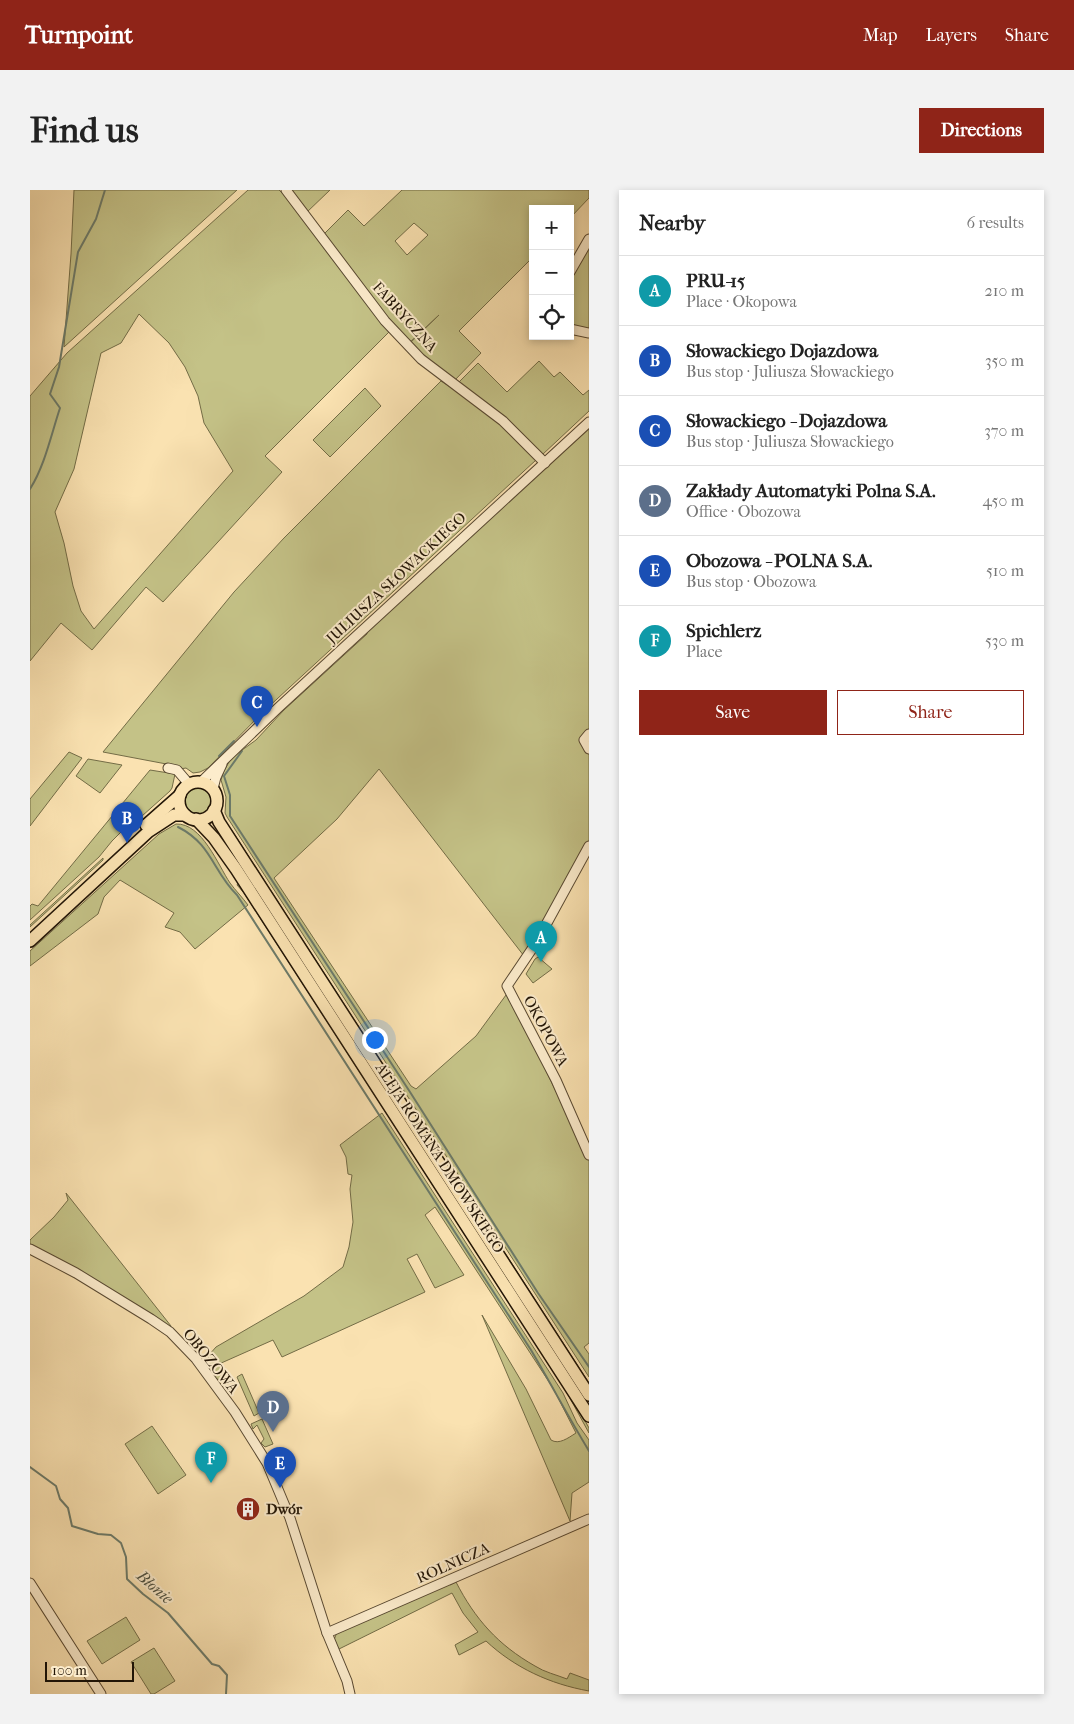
<!DOCTYPE html>
<meta charset="utf-8">
<style>
:root{--surface:#fff;--page:#f2f2f2;--text:#222;--muted:#767676;--line:#e0e0e0;--accent:#8f2418}
body{margin:0;font-family:"IM FELL French Canon",serif;background:var(--page);color:var(--text)}
.controls{position:absolute;right:15px;top:15px;display:grid;overflow:hidden;border-radius:0px;box-shadow:0 2px 8px #0003}
.controls button{width:45px;height:45px;display:grid;place-items:center;padding:0;border:0;border-bottom:1px solid var(--line);background:var(--surface);color:var(--text);font:25px sans-serif}
.scale{position:absolute;left:15px;bottom:12px;width:89px;box-sizing:border-box;padding-left:5px;border:2px solid #221506;border-top:0;font-size:14px;line-height:18px;white-space:nowrap;color:#221506;-webkit-text-stroke:4px #fceccc;paint-order:stroke}
.you{position:absolute;left:344px;top:849px;width:18px;height:18px;margin:-12px;border:4px solid #fff;border-radius:50%;background:#1a73e8;box-shadow:0 0 0 8px #1a73e833}
.badge{display:grid;place-items:center;width:32px;height:32px;border-radius:50%;background:var(--accent);color:#fff;font-size:16px;font-weight:700}
.pin{position:absolute;translate:-50% -41px;filter:drop-shadow(0 1px 2px #0008)}
.pin::after{content:'';position:absolute;top:26px;width:18px;height:15px;background:inherit;clip-path:polygon(0 0,100% 0,50% 100%)}
.list{margin:0;padding:0;list-style:none}
h2{display:flex;justify-content:space-between;align-items:center;height:65px;margin:0;padding:0 20px;font-size:21px}
h2 small{font-size:16px;font-weight:400;color:var(--muted)}
.list li{display:grid;grid-template-columns:32px 1fr auto;gap:15px;align-items:center;box-sizing:border-box;height:70px;padding:0 20px;border-top:1px solid var(--line)}
.list b{display:block;font-size:19px;white-space:nowrap}
.list p{margin:0;font-size:16px;white-space:nowrap;color:var(--muted)}
.list em{font-size:16px;font-style:normal;color:var(--muted)}
.actions{display:flex;gap:10px;padding:15px 20px}
.actions a{flex:1;padding:11px 0;border:1px solid var(--accent);border-radius:0px;text-align:center;font-size:18px;color:var(--accent)}
.actions .main{background:var(--accent);color:#fff}
.icon{flex:none;width:28px;height:28px;fill:none;stroke:currentColor;stroke-width:2;stroke-linecap:round;stroke-linejoin:round}
.map{position:relative;flex:none;width:559px;height:1504px;overflow:hidden;border-radius:0px}
header{display:flex;align-items:center;gap:30px;box-sizing:border-box;height:70px;padding:0 25px;background:var(--accent);color:#fff}
header strong{font-size:24px}
nav{display:flex;gap:28px;margin-inline-start:auto;font-size:18px}
.intro{display:flex;align-items:center;justify-content:space-between;box-sizing:border-box;height:120px;padding:0 30px}
h1{margin:0;font-size:35px}
.button{padding:12px 22px;border-radius:0px;background:var(--accent);color:#fff;font-size:18px;font-weight:700}
main{display:flex;gap:30px;padding:0 30px}
aside{flex:1;background:var(--surface);border-radius:0px;box-shadow:0 2px 8px #0003}
.map>svg:first-child{display:block}
.green{fill:#c4c287;stroke:#736c46;fill-rule:evenodd}
.lines{fill:none;stroke-linecap:round;stroke-linejoin:round}
.stream{stroke:#6c7a69;stroke-width:2}
.minor-casing{stroke:#584831;stroke-width:11}
.major-casing{stroke:#221506;stroke-width:14}
.minor{stroke:#fceccc;stroke-width:9}
.major{stroke:#fae2b1;stroke-width:11}
.labels{text-anchor:middle;dominant-baseline:central;stroke-width:4;stroke-linejoin:round;paint-order:stroke}
.street-label{font-size:15px;fill:#221506;stroke:#fceccc}
.poi-label{font-size:15px;font-weight:bold;fill:#221506;stroke:#fceccc;text-anchor:start}
.water-label{font-size:16px;font-style:italic;fill:#4d5040;stroke:#fceccc}
</style>
<header>
<strong>Turnpoint</strong>
<nav><a>Map</a><a>Layers</a><a>Share</a></nav>
</header>
<div class="intro"><h1>Find us</h1><a class="button">Directions</a></div>
<main>
<div class="map">
<svg width="559" height="1504" viewBox="0 0 559 1504">
<rect width="100%" height="100%" fill="#fae2b1"/>
<filter id="stains"><feTurbulence type="fractalNoise" baseFrequency=".004" numOctaves="4"/><feColorMatrix values="0 0 0 0 .2 0 0 0 0 .09 0 0 0 0 .02 0 0 0 .5 -.17"/></filter>
<radialGradient id="worn" r=".72"><stop offset=".6" stop-color="#630" stop-opacity="0"/><stop offset="1" stop-color="#630" stop-opacity=".3"/></radialGradient>
<g class="green">
<path d="M44,0H207L34,157L41,64Z"/>
<path d="M218,0H249L255,6L350,127L359,142L235,266L252,282L133,412L116,397L62,460L31,433L0,471V206L37,163ZM109,124L139,153L155,177L168,206L174,233L203,281L64,439L51,421L43,396L34,353L25,322L44,279L71,163L91,153Z"/>
<path d="M259,0H300L276,23Z"/>
<path d="M372,0H559V8L540,28V19H503V67L429,141L451,163L424,191L379,154L409,125L379,153L346,113L293,45L318,20L334,36ZM384,33L398,45L377,65L365,51Z"/>
<path d="M559,54V140L540,137V86Z"/>
<path d="M509,171L524,187L530,182L553,205L559,200V221L512,265L428,193L448,173L477,202Z"/>
<path d="M411,191C446,213 479,238 506,270L234,521L178,578L170,582L163,583L156,578L150,579L147,576L73,562L204,402L254,348Z"/>
<path d="M335,198L351,216L300,267L283,250Z"/>
<path d="M559,238V662L494,766L349,579L307,629L244,688L381,896L386,899L446,846L476,805L481,808L559,970V1153L554,1157L559,1164V1187L197,627L195,623L196,607L191,590L194,581L199,572L208,563L226,550L254,520L337,444V442Z"/>
<path d="M39,562L52,568L0,636V609Z"/>
<path d="M58,569L92,575L70,603L46,586Z"/>
<path d="M120,580L145,584L142,598L140,601L112,626L96,637L82,651L69,667L0,730V716L2,714L8,716Z"/>
<circle cx="168" cy="611" r="14"/>
<path d="M146,634C172,633 188,675 200,693C206,701 212,707 218,715L165,759L150,742L135,737L144,723L90,690L74,707L68,724L0,776V761L129,644Z"/>
<path d="M198,638L201,639L559,1193V1199Z"/>
<path d="M73,668V670L0,737V735Z"/>
<path d="M208,693L215,701L536,1197L559,1238V1243L536,1201L214,703L207,695Z"/>
<path d="M508,767L522,779L503,793L496,784L505,769Z"/>
<path d="M352,923L533,1203L547,1233L559,1250V1292L542,1303L540,1331L452,1125L496,1199L521,1250C529,1255 538,1248 546,1243L523,1198L405,1017L395,1025L434,1085L405,1098L387,1064L377,1069L395,1102L252,1167L243,1150L189,1174L194,1185L189,1190C182,1187 179,1181 176,1175L179,1165L186,1157L274,1106L313,1077L319,1057L323,1032L320,999L322,985L318,984L316,967L310,955Z"/>
<path d="M36,1003L141,1136L140,1138C120,1124 99,1111 78,1098C52,1083 28,1067 0,1055V1050L24,1027L38,1010Z"/>
<path d="M212,1184L229,1223L224,1226L207,1187Z"/>
<path d="M232,1229L243,1254L235,1257L231,1253L234,1249L227,1235L223,1239L221,1234Z"/>
<path d="M122,1236L156,1285L128,1304L95,1254Z"/>
<path d="M426,1392C445,1429 468,1455 505,1476C514,1482 527,1485 537,1489L540,1483L559,1490V1501C520,1494 485,1478 456,1451L429,1465L425,1455L448,1442L433,1423L422,1403L307,1460L304,1450L307,1442L418,1393L420,1395Z"/>
<path d="M96,1427L110,1450L72,1474L57,1451Z"/>
<path d="M124,1458L145,1491L124,1504H121L101,1472Z"/>
</g>
<g class="lines">
<g class="stream">
<path d="M0,299C15,275 21,245 30,218L20,204L29,177L48,62L66,29L75,0"/>
<path d="M212,561L194,586L200,605V626L380,902L508,1103L559,1177"/>
<path d="M189,566L204,551"/>
<path d="M148,637C182,654 183,682 207,705L501,1160C521,1194 539,1228 559,1261"/>
<path d="M0,1277L26,1296L30,1309L38,1318L42,1336L68,1344L81,1345L91,1353L96,1367L97,1389L113,1404L138,1423L182,1474L189,1476L197,1485L196,1504"/>
</g>
<g class="minor-casing">
<g id="minor">
<path d="M256,0L355,131L391,169L473,231L515,273"/>
<path d="M540,82L559,49"/>
<path d="M540,139L559,143"/>
<path d="M559,544L554,550L559,559"/>
<path d="M138,578L147,580L159,594"/>
<path d="M171,592L248,518L559,232"/>
<path d="M183,599L186,587L192,574"/>
<path d="M559,656L506,753L477,796L526,890L559,965"/>
<path d="M0,1059L46,1083L121,1129L140,1142L166,1169L205,1222L237,1273L260,1328L297,1443L317,1491L320,1504"/>
<path d="M0,1393L71,1504"/>
<path d="M297,1443L559,1329"/>
</g>
</g>
<g class="major-casing">
<g id="major">
<circle cx="168" cy="611" r="19"/>
<path d="M184,620L189,632L559,1205"/>
<path d="M166,629L184,648L206,679L559,1226"/>
<path d="M116,635L150,605"/>
<path d="M0,751L118,642L144,625H155"/>
</g>
</g>
<use href="#minor" class="minor"/>
<use href="#major" class="major"/>
</g>
<defs>
<g id="building-disc" transform="scale(1.25)"><circle r="9.5" fill="#8f2418" stroke="#fceccc"/><path d="M-4-6H4V6H1V3H-1V6H-4ZM-2.5-4.3h1.7v1.8h-1.7ZM.8-4.3h1.7v1.8H.8ZM-2.5-1h1.7V.8h-1.7ZM.8-1h1.7V.8H.8Z" fill="#fff"/></g>
</defs>
<g fill-rule="evenodd">
<use href="#building-disc" x="218" y="1319"/>
</g>
<g class="labels">
<g class="street-label">
<text transform="translate(375 127) rotate(48)">FABRYCZNA</text>
<text transform="translate(366 388) rotate(-43)">JULIUSZA SŁOWACKIEGO</text>
<text transform="translate(516 841) rotate(62)">OKOPOWA</text>
<text transform="translate(410 968) rotate(57)">ALEJA ROMANA DMOWSKIEGO</text>
<text transform="translate(181 1171) rotate(51)">OBOZOWA</text>
<text transform="translate(423 1373) rotate(-24)">ROLNICZA</text>
</g>
<g class="poi-label">
<text x="236" y="1319">Dwór</text>
</g>
<g class="water-label">
<text transform="translate(125 1397) rotate(41)">Błonie</text>
</g>
</g>
<rect width="100%" height="100%" filter="url(#stains)"/>
<rect width="100%" height="100%" fill="url(#worn)"/>
</svg>
<div class="controls">
<button>+</button>
<button>−</button>
<button><svg class="icon" aria-label="locate" viewBox="0 0 24 24"><circle cx="12" cy="12" r="6"/><path d="M12 2v4M12 18v4M2 12h4M18 12h4"/></svg></button>
</div>
<div class="scale">100 m</div>
<div class="you"></div>
<div class="pin badge" style="left:511px;top:772px;background:#0f9aa8">A</div>
<div class="pin badge" style="left:97px;top:653px;background:#1a4fb4">B</div>
<div class="pin badge" style="left:227px;top:537px;background:#1a4fb4">C</div>
<div class="pin badge" style="left:243px;top:1242px;background:#5c6f8a">D</div>
<div class="pin badge" style="left:250px;top:1298px;background:#1a4fb4">E</div>
<div class="pin badge" style="left:181px;top:1293px;background:#0f9aa8">F</div>
</div>
<aside>
<h2>Nearby<small>6 results</small></h2>
<ul class="list">
<li><span class="badge" style="background:#0f9aa8">A</span><div><b>PRU-15</b><p>Place · Okopowa</p></div><em>210 m</em></li>
<li><span class="badge" style="background:#1a4fb4">B</span><div><b>Słowackiego Dojazdowa</b><p>Bus stop · Juliusza Słowackiego</p></div><em>350 m</em></li>
<li><span class="badge" style="background:#1a4fb4">C</span><div><b>Słowackiego - Dojazdowa</b><p>Bus stop · Juliusza Słowackiego</p></div><em>370 m</em></li>
<li><span class="badge" style="background:#5c6f8a">D</span><div><b>Zakłady Automatyki Polna S.A.</b><p>Office · Obozowa</p></div><em>450 m</em></li>
<li><span class="badge" style="background:#1a4fb4">E</span><div><b>Obozowa - POLNA S.A.</b><p>Bus stop · Obozowa</p></div><em>510 m</em></li>
<li><span class="badge" style="background:#0f9aa8">F</span><div><b>Spichlerz</b><p>Place</p></div><em>530 m</em></li>
</ul>
<div class="actions"><a class="main">Save</a><a>Share</a></div>
</aside>
</main>
